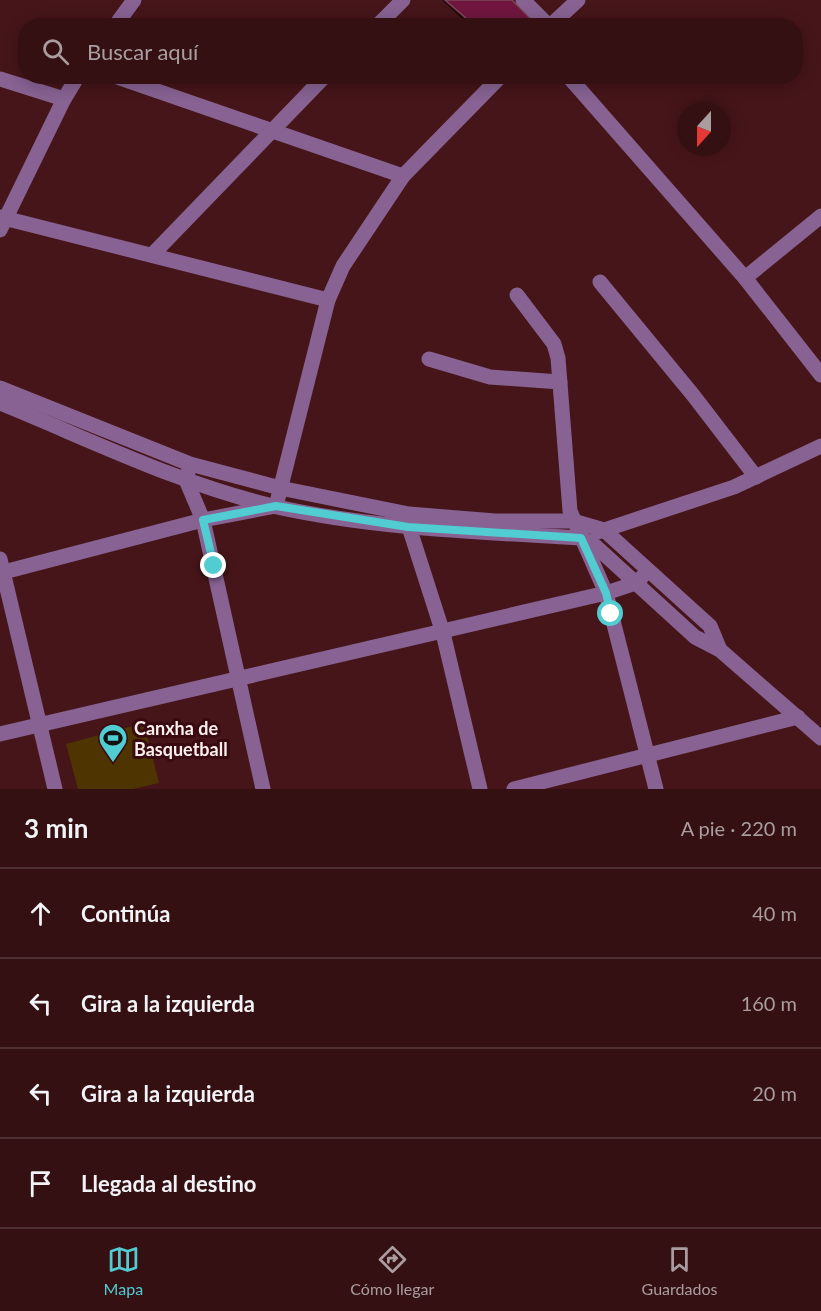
<!DOCTYPE html>
<html lang="es">
<meta charset="utf-8">
<style>
:root{--surface:#341013;--page:#3f1e21;--text:#f1f3f6;--muted:#a99da0;--line:#4e3033;--accent:#51ccd1}
body{margin:0;font-family:Lato,sans-serif;background:var(--page);color:var(--text)}
.compass{position:absolute;left:677px;top:102px;width:54px;height:54px;border-radius:50%;background:var(--surface);box-shadow:0 3px 15px #0003;rotate:201deg}
.stop{position:absolute;width:18px;height:18px;margin:-14px;border:4px solid #51ccd1;border-radius:50%;background:#fff}
.stop.end{background:#51ccd1;border-color:#fff;box-shadow:0 2px 6px #0008}
.list{margin:0;padding:0;list-style:none}
h2{display:flex;justify-content:space-between;align-items:center;height:78px;margin:0;padding:0 24px;font-size:26px}
h2 small{font-size:20px;font-weight:400;color:var(--muted)}
.list li{display:grid;grid-template-columns:39px 1fr auto;gap:18px;align-items:center;box-sizing:border-box;height:90px;padding:0 24px;border-top:2px solid var(--line)}
.list b{display:block;font-size:22px;white-space:nowrap}
.list em{font-size:20px;font-style:normal;color:var(--muted)}
.icon{flex:none;width:33px;height:33px;fill:none;stroke:currentColor;stroke-width:2;stroke-linecap:round;stroke-linejoin:round}
.map{position:relative;flex:none;width:821px;height:789px;overflow:hidden}
.search{position:absolute;background:var(--surface);box-shadow:0 3px 15px #0003;left:18px;right:18px;top:18px;height:66px;display:flex;align-items:center;gap:15px;box-sizing:border-box;padding:0 21px;border-radius:24px;color:var(--muted);font-size:22px}
.sheet{height:438px;background:var(--surface)}
nav{display:flex;justify-content:space-around;align-items:center;box-sizing:border-box;height:84px;border-top:2px solid var(--line);background:var(--surface);font-size:16px;color:var(--muted)}
nav a{display:grid;justify-items:center;gap:3px}
nav .on{color:var(--accent)}
.map>svg:first-child{display:block}
.green{fill:#4d3401}
.shadow{fill:#0007}
.building{fill:#70163e;stroke:#7c4859;stroke-width:1.5}
.lines{fill:none;stroke-linecap:round;stroke-linejoin:round}
.street{stroke:#876292;stroke-width:15}
.route{stroke:#51ccd1;stroke-width:8}
.labels{text-anchor:middle;dominant-baseline:central;stroke-width:6;stroke-linejoin:round;paint-order:stroke}
.poi-label{font-size:18px;font-weight:bold;fill:#fcefee;stroke:#390a0f;text-anchor:start}
</style>
<div class="map">
<svg width="821" height="789" viewBox="0 0 821 789">
<rect width="100%" height="100%" fill="#451519"/>
<path class="green" d="M144,723L159,783L133,789H78L66,744Z"/>
<path class="shadow" d="M442,0H510L536,26H469Z"/>
<path class="building" d="M445,0H512L538,26H475Z"/>
<g class="lines">
<g class="street">
<path d="M523,0L549,26"/>
<path d="M115,26L134,0"/>
<path d="M377,26L403,0"/>
<path d="M550,26L578,0"/>
<path d="M114,76L403,176"/>
<path d="M568,76L745,278L821,375"/>
<path d="M0,79L64,99"/>
<path d="M0,217L328,300"/>
<path d="M0,230L64,99L78,76"/>
<path d="M152,255L325,76"/>
<path d="M745,278L821,216"/>
<path d="M600,282L693,395L756,477"/>
<path d="M429,359L490,377L560,382"/>
<path d="M0,388L190,464L280,488L409,514L495,521H573L604,530L710,626L720,650"/>
<path d="M0,403C91,440 181,485 277,507C377,529 480,532 581,538L592,543L695,637L720,650L821,738"/>
<path d="M188,472L186,480L203,520L263,789"/>
<path d="M409,520V527L443,633L480,789"/>
<path d="M598,532L734,487L821,446"/>
<path d="M0,559L55,789"/>
<path d="M0,573L203,520L276,506L328,300L343,266L403,176L501,76"/>
<path d="M642,577L636,583L606,593L656,789"/>
<path d="M0,734L606,593L570,511L558,358L554,344L517,295"/>
<path d="M514,789L798,717"/>
</g>
</g>
<g class="lines">
<path class="route" d="M214,566L203,520L276,506L408,527L581,538L606,593L611,614"/>
</g>
<defs>
<g id="stadium-pin" transform="scale(1.5)"><path d="M0 17L-7.5 6A9.5 9.5 0 1 1 7.5 6Z" fill="#51ccd1" stroke="#390a0f"/><path d="M0-5a6.5 5 0 1 0 0 10a6.5 5 0 1 0 0-10ZM-3.5-1.8h7v3.6h-7Z" fill="#111"/></g>
</defs>
<g fill-rule="evenodd">
<use href="#stadium-pin" x="113" y="738"/>
</g>
<g class="labels">
<g class="poi-label">
<text x="134" y="728">Canxha de<tspan x="134" dy="21">Basquetball</tspan></text>
</g>
</g>
</svg>
<svg class="compass" viewBox="-18 -18 36 36"><path d="M0-13l5 13h-10z" fill="#e53935"/><path d="M0 13l5-13h-10z" fill="#a99da0"/></svg>
<div class="stop" style="left:611px;top:614px"></div>
<div class="stop end" style="left:214px;top:566px"></div>
<div class="search"><svg class="icon" aria-label="search" viewBox="0 0 24 24"><circle cx="10" cy="10" r="6"/><path d="M15 15l6 6"/></svg>Buscar aquí</div>
</div>
<section class="sheet">
<h2>3 min<small>A pie · 220 m</small></h2>
<ul class="list">
<li><svg class="icon" aria-label="ahead" viewBox="0 0 24 24"><path d="M12 20V5M6 11l6-6 6 6"/></svg><div><b>Continúa</b></div><em>40 m</em></li>
<li><svg class="icon" aria-label="left" viewBox="0 0 24 24"><path d="M17 20v-9H6M10 6l-5 5 5 5"/></svg><div><b>Gira a la izquierda</b></div><em>160 m</em></li>
<li><svg class="icon" aria-label="left" viewBox="0 0 24 24"><path d="M17 20v-9H6M10 6l-5 5 5 5"/></svg><div><b>Gira a la izquierda</b></div><em>20 m</em></li>
<li><svg class="icon" aria-label="arrive" viewBox="0 0 24 24"><path d="M6 21V4h12l-3 4 3 4H6"/></svg><div><b>Llegada al destino</b></div></li>
</ul>
</section>
<nav>
<a class="on"><svg class="icon" aria-label="map" viewBox="0 0 24 24"><path d="M3 6l6-2 6 2 6-2v14l-6 2-6-2-6 2zM9 4v14M15 6v14"/></svg>Mapa</a>
<a><svg class="icon" aria-label="directions" viewBox="0 0 24 24"><path d="M12 3l9 9-9 9-9-9zM9 14v-3h6M13 9l2 2-2 2"/></svg>Cómo llegar</a>
<a><svg class="icon" aria-label="saved" viewBox="0 0 24 24"><path d="M7 4h10v16l-5-4-5 4z"/></svg>Guardados</a>
</nav>
